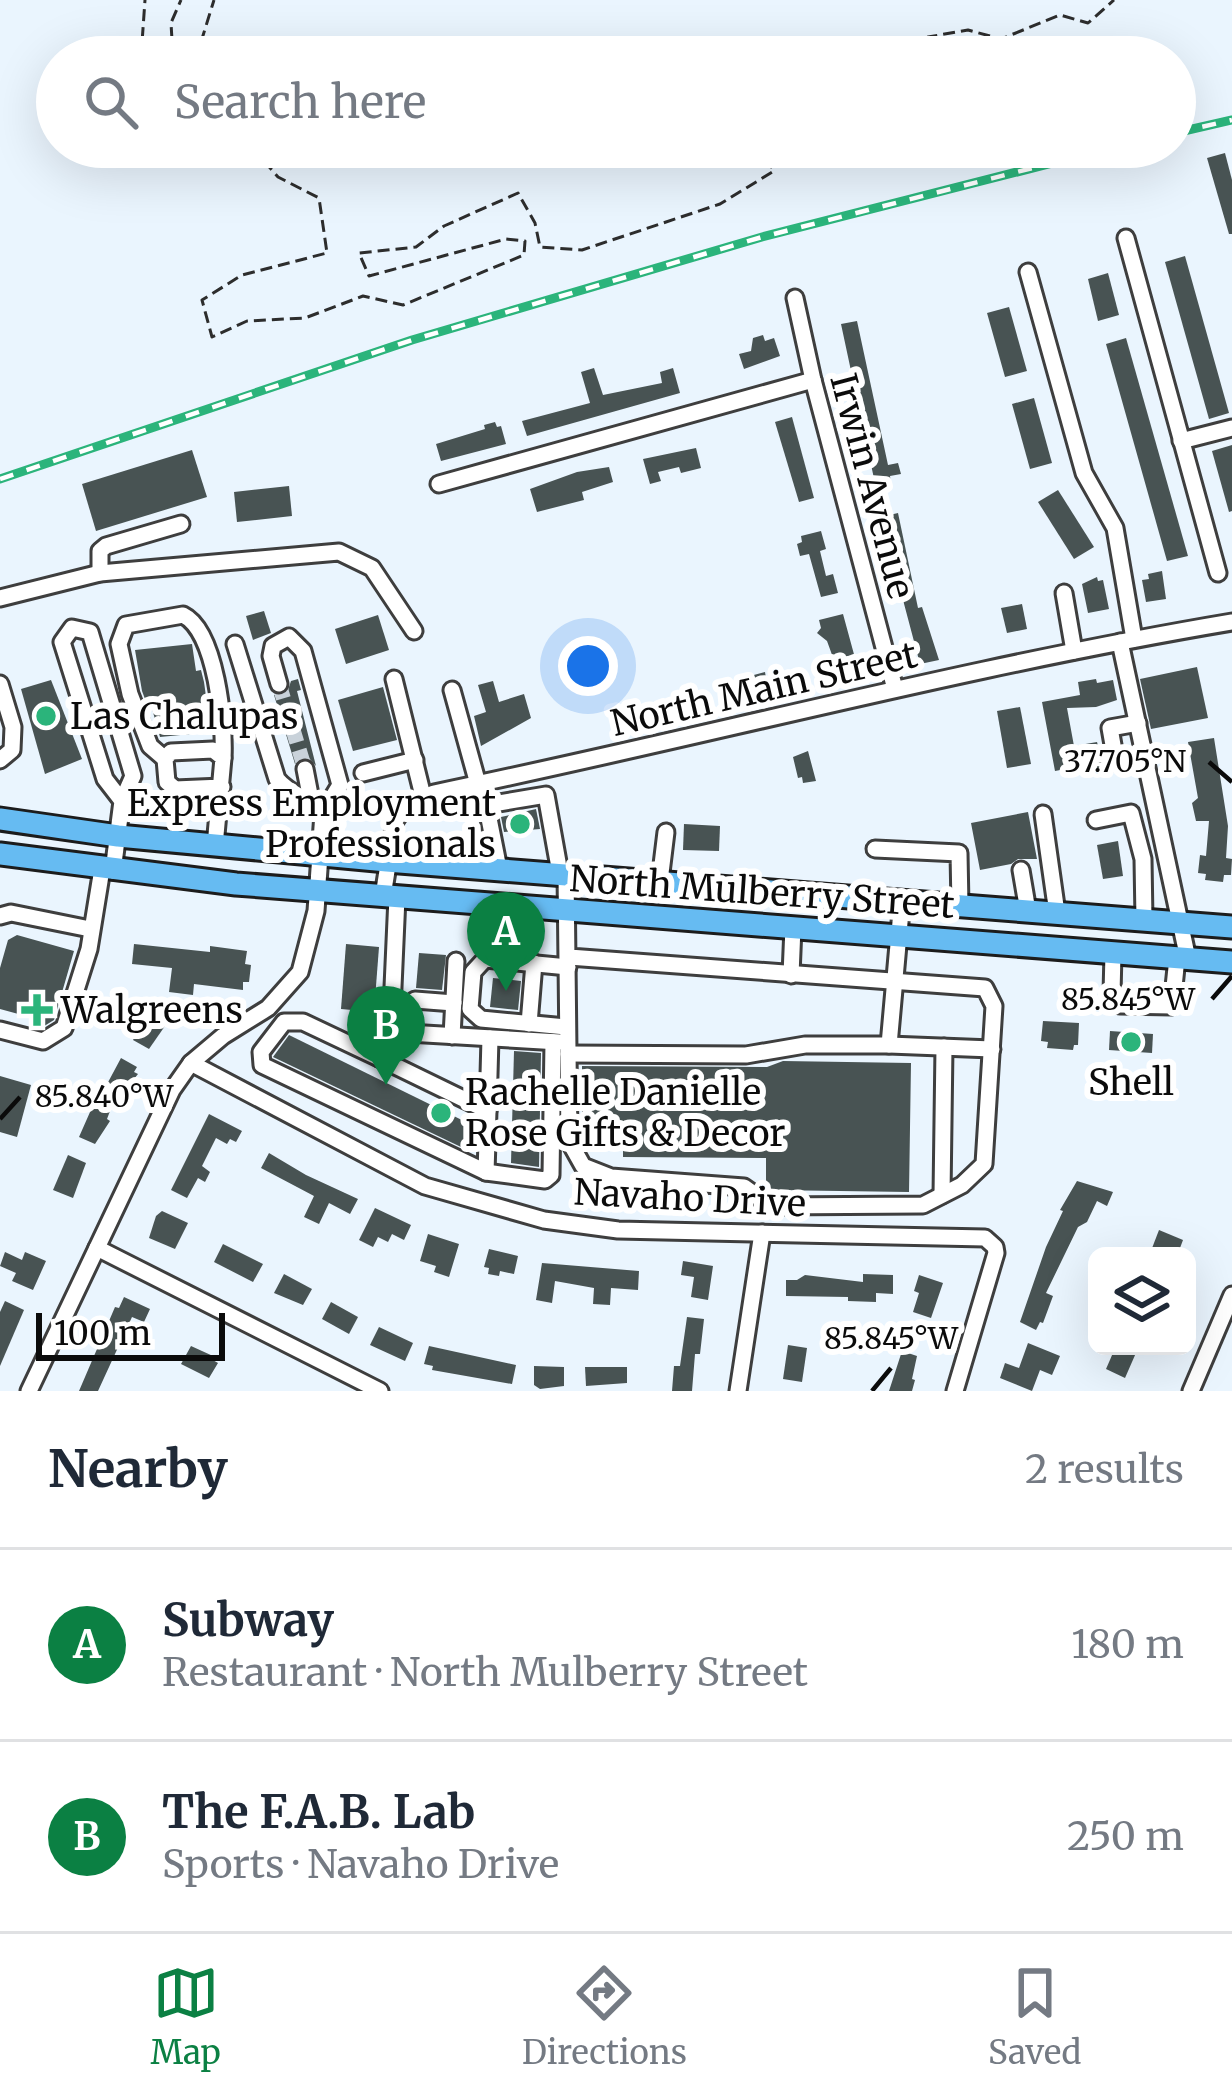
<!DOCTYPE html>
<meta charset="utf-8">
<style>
:root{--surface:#fff;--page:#f6f6f7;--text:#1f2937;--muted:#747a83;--line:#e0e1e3;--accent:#0b8043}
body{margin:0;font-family:Merriweather,serif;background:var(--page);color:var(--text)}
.controls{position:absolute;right:36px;bottom:36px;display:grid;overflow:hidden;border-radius:18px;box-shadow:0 12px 48px #0002}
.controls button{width:108px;height:108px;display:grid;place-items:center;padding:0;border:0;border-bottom:3px solid var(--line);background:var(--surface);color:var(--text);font:60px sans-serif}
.scale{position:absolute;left:36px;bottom:30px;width:189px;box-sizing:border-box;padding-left:12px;border:6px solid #0b0b0b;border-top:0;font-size:33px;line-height:42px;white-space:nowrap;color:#0b0b0b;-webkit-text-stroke:9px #fff;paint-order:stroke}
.you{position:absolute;left:588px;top:666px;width:42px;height:42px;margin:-30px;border:9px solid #fff;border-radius:50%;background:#1a73e8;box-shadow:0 0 0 18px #1a73e833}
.badge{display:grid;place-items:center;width:78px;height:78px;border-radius:50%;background:var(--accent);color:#fff;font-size:39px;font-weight:700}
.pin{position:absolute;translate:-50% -99px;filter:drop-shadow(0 3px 6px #0008)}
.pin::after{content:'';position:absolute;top:63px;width:42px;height:36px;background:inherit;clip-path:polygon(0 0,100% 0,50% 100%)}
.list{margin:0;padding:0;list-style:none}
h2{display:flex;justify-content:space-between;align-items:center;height:156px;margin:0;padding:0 48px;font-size:51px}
h2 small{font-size:39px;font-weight:400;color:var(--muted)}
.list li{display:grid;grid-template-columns:78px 1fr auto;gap:36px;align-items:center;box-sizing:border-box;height:192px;padding:0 48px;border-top:3px solid var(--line)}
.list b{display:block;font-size:45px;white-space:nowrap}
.list p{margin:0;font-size:39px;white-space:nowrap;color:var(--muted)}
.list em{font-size:39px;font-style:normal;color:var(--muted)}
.icon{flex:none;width:66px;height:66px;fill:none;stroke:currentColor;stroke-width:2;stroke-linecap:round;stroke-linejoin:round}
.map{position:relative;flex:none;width:1232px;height:1391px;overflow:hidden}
.search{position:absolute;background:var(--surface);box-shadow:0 12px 48px #0002;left:36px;right:36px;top:36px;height:132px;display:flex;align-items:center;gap:30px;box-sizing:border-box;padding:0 42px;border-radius:66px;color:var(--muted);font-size:45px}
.sheet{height:540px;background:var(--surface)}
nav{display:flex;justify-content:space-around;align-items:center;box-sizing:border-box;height:168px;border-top:3px solid var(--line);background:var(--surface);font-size:33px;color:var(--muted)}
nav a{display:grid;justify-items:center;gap:6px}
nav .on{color:var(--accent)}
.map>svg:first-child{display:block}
.building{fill:#485353}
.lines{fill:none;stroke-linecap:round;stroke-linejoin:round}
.minor-tunnel{stroke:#c9d2da;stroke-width:15;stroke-dasharray:15 8;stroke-linecap:butt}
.minor-casing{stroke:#3e3e3e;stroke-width:21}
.major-casing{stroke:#1c1c1c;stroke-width:27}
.path{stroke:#2d2d2d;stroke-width:3;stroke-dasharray:12 6;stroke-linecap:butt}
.minor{stroke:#fff;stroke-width:15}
.major{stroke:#66bbf2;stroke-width:21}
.rail-casing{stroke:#2bb47b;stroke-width:9}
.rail{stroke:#fff;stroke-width:4.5;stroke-dasharray:14;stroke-linecap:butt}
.ticks{fill:none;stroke:#0b0b0b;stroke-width:4.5}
.poi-dot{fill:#2bb47b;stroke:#fff;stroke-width:4.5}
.labels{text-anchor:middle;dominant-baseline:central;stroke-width:12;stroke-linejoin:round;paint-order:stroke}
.street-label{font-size:36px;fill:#0b0b0b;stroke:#fff}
.poi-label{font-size:36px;fill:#0b0b0b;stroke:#fff;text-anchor:start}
.ticks-label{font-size:30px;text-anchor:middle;fill:#0b0b0b;stroke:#fff;stroke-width:12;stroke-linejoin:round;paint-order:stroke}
</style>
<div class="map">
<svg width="1232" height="1391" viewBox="0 0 1232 1391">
<rect width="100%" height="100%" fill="#eaf5fe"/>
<g class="building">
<path d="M1225,153L1232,180V234H1229L1207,158Z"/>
<path d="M1185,256L1229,413L1209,419L1165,262Z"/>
<path d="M1108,273L1119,315L1098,321L1088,279Z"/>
<path d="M1009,307L1027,371L1005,377L987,313Z"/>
<path d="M857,321L888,465L898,463L901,474L890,476L891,484L876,488L841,324Z"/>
<path d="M763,335L765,341L774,338L780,356L744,369L739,354L751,351L753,338Z"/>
<path d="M1126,338L1188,556L1167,561L1106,344Z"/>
<path d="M594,368L603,395L662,383L660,372L673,368L680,393L527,436L522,421L590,403L581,372Z"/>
<path d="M1034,398L1052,463L1030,469L1012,404Z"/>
<path d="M792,417L814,498L799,502L775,422Z"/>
<path d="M495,422L497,427L501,426L506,444L441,461L436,444L485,429L484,425Z"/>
<path d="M1232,445V511L1229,512L1212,451Z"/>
<path d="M696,448L701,468L681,473L679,467L658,472L661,481L650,484L643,459Z"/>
<path d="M192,450L207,497L96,531L82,484Z"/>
<path d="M609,467L613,482L582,492L584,500L537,512L530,489L577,472Z"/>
<path d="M289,486L292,516L237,522L234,492Z"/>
<path d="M1058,490L1094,547L1074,559L1038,502Z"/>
<path d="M898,513L918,608L922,607L939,660L920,664L881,517Z"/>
<path d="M821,531L826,549L820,551L826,576L833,574L838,593L821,597L809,554L800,556L797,544L802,542L801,536Z"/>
<path d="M1162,571L1166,599L1146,602L1142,580L1149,579L1148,574Z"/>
<path d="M1097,577L1098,581L1103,580L1109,609L1088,613L1082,584Z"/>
<path d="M1022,604L1027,629L1007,633L1001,608Z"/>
<path d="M264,611L271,633L253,640L246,616Z"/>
<path d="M843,614L858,669L839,674L827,641L817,633L821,628L819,620Z"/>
<path d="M378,615L389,650L346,664L335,629Z"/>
<path d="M192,644L196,671L201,670L204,682L211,732L160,737L149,698L145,699L142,691L135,650Z"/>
<path d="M1197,667L1208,718L1151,729L1140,679Z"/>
<path d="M765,672L766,678L773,676L777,691L745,700L739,679Z"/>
<path d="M298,679L301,690L297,691L316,766L308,757L295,764L274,695L287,693L291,681Z"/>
<path d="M1096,679L1097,683L1113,680L1117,700L1096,707L1067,708L1074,746L1097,742L1104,768L1088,771L1087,765L1055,771L1042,702L1080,695L1078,682Z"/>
<path d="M51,680L82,759L45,774L21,689Z"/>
<path d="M493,681L499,702L524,694L531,718L481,746L474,716L486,712L478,685Z"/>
<path d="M383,687L397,740L353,751L338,700Z"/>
<path d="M1020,707L1031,764L1007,768L997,711Z"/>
<path d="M1214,738L1228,826L1226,858L1232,859L1231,875H1224L1223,882L1205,880L1206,874L1198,873L1200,855L1206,856L1209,821H1196L1192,803L1198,798L1188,742Z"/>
<path d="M808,751L816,781L803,783L802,777L798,778L793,757Z"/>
<path d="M536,809L540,829L504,832L501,817Z"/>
<path d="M1028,812L1037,859H1018L1011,864L980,870L971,823Z"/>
<path d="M684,824L720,826L719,851L683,850Z"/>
<path d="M1118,841L1123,876L1103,879L1097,845Z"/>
<path d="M17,935L74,951L54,1020L41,1028L30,1025L33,1018L0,1009V968L8,940Z"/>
<path d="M134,944L210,952V946L247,951L245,964L251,965L249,982H243V990L194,984L193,995L169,992L172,968L132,964Z"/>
<path d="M346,944L379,947L374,1012L341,1009Z"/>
<path d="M419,953L446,955L442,990L416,988Z"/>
<path d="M493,978L521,981L518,1010L490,1007Z"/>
<path d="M154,1002L174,1013L149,1049L133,1040Z"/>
<path d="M1043,1021L1079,1023L1078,1045H1074L1073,1050L1047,1048L1048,1042L1041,1041Z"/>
<path d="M1110,1031L1153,1034L1152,1053L1109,1050Z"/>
<path d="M289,1035L472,1125L461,1147L273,1057Z"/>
<path d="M514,1051L541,1053L539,1167L511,1163Z"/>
<path d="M121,1058L137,1067L134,1072L138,1074L122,1094L106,1086Z"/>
<path d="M783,1061L911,1063L909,1192L770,1190L766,1188V1158L623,1157V1142L582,1140V1066L767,1067Z"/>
<path d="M0,1076L31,1085L17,1137L0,1132Z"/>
<path d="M94,1103L110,1111L107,1119L110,1121L95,1144L79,1137Z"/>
<path d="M209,1114L242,1131L236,1142L230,1139L227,1144L216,1138L202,1166L210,1172L205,1182L198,1178L187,1198L171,1190Z"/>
<path d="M269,1153L306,1175L358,1199L350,1214L329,1203L319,1224L304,1217L314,1196L261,1168Z"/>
<path d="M68,1155L86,1163L73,1198L53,1190Z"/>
<path d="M1077,1181L1113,1192L1107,1206L1097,1201L1087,1222L1078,1227L1046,1293L1053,1296L1043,1323L1040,1322L1036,1330L1020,1322L1046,1247L1063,1211L1060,1210Z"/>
<path d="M375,1208L411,1225L404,1240L392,1234L388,1242L378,1237L373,1247L359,1240Z"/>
<path d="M162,1211L188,1223L175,1249L149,1238L156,1216Z"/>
<path d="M1159,1230L1183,1240L1177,1256H1149Z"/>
<path d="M428,1234L459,1244L449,1277L434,1272L436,1266L420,1261Z"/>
<path d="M223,1244L263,1264L253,1282L214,1262Z"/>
<path d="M489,1249L518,1256L514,1274L500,1271L499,1276L488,1274L489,1268L484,1267Z"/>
<path d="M5,1252L22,1260L25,1252L46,1261L33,1290L12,1281L16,1273L0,1266Z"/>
<path d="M683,1261L713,1266L708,1300L691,1297L694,1277L681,1275Z"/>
<path d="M542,1263L639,1271L638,1290L611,1288L610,1305L593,1304L594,1288L555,1281L552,1303L536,1300Z"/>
<path d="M284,1274L312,1289L303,1305L274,1293Z"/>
<path d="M863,1274L893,1275V1294L876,1293V1302L848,1301V1297L786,1296V1280H797L805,1275L863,1282Z"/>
<path d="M919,1275L943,1283L931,1318L913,1312L919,1293L914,1291Z"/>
<path d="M124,1297L150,1309L144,1322L132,1317L98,1391H79L115,1307L119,1308Z"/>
<path d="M5,1301L24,1310L0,1366V1312Z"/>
<path d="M331,1302L358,1317L349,1334L322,1319Z"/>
<path d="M687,1317L704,1319L700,1354H695L692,1391H672L674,1366H680Z"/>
<path d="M379,1327L413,1343L405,1361L370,1345Z"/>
<path d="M1028,1343L1060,1356L1052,1375L1040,1370L1032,1391L1000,1378L1005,1363L1019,1368Z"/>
<path d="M788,1345L807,1348L802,1382L783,1379Z"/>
<path d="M191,1346L213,1356L211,1359L218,1363L209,1378L181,1364Z"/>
<path d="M429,1346L516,1365L512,1384L432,1370L433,1366L424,1364Z"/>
<path d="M1116,1346H1139L1125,1378L1106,1369Z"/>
<path d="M902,1351L917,1356L912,1379L915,1380L912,1391H889Z"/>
<path d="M534,1366L564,1367V1386L540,1389L534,1385Z"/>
<path d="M585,1367H627V1383L586,1386Z"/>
</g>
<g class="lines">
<path class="minor-tunnel" d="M279,684L305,769"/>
<g class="minor-casing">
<g id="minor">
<path d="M1126,238L1218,573"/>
<path d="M1028,272L1084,473L1115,528L1134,639"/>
<path d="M795,298L813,380L895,689"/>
<path d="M1181,441L1232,428"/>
<path d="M439,484L813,380"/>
<path d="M100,573V551L106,546L181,524"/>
<path d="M1064,593L1074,651"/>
<path d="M0,598L100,573L339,552L372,568L414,631"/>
<path d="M1120,642L1188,959"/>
<path d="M235,644L277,779C290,795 309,798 323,813"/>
<path d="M394,679L423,796"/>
<path d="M0,684L13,727L12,750L0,760"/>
<path d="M452,690L478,784"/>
<path d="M165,759L150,746L130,694L119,644L126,625L183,615C216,631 225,724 223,758"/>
<path d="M1116,762L1110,728L1138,723"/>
<path d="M305,769L311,800"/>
<path d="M363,773L415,760"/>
<path d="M482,783L499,869"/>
<path d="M487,805L546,795L560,873"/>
<path d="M1043,814L1057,913"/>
<path d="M1096,820L1131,813L1143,859L1144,920"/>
<path d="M215,846L223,758L213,750L171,752L165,759L167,782L175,789L222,787"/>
<path d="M875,849L959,853L960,906"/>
<path d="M1021,870L1028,911"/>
<path d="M113,871L122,801L133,776L90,632L72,628L62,642L105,779L122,801"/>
<path d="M566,873L569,1141L583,1166L611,1177L744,1187L771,1206L923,1205L962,1185L984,1164L994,1006L985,988L569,957"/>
<path d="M660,881L666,832"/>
<path d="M383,896L395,821L407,803L434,793C700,738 964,667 1232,622"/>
<path d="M397,897L391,1032L559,1042"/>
<path d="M0,916L11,913L90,929"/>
<path d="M1113,953L1112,994L1120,1005L1172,1006L1177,958"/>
<path d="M791,975L793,927"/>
<path d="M415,1000L454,1003"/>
<path d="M529,1024L534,963"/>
<path d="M566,1027L481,1019L470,1009L473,972L485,959L568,967"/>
<path d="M0,1030L43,1041L64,1028L89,949L102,869"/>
<path d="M391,1032L379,1058L303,1022H284L261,1052L262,1065L486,1172L545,1180L551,1175L553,1042"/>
<path d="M452,1036L456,961"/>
<path d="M889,1045L992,1049"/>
<path d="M568,1054L746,1055L805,1045H889L902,900"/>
<path d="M379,1058L488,1111L486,1172"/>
<path d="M191,1063L425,1186L544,1220L618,1230L985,1238L995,1247L996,1253L955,1391"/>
<path d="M488,1111L490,1038"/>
<path d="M942,1195L944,1047"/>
<path d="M97,1248L380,1391"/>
<path d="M29,1391L172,1090L191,1063L223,1036L268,1008L300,972L316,911L323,813L340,785L303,651L289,637L273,646L271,656L279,684"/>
<path d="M738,1391L762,1233"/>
<path d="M1191,1391L1232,1295"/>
</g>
</g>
<g class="major-casing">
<g id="major">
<path d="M0,819L118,836L387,861L1232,927"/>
<path d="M0,854L236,884L1232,962"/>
</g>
</g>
<g class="path">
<path d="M141,57L145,0"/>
<path d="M173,57L171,23L181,0"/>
<path d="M207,57L209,53L201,42L214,0"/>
<path d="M744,57L756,43L786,42L789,57"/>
<path d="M923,57L928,37L968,30L1001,39L1060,15L1088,23L1114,0"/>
<path d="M252,147L278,177L319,198L327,253L242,275L202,300L212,337L247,321L305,318L363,296L403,305L524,255L525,241L506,239L369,276L359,253L416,247L444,226L518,193L535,223L540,247L582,250L720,204L774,171L763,153L731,149L733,147"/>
<path d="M833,147L858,165L918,151V147"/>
</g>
<use href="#minor" class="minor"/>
<use href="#major" class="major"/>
<g class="rail-casing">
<g id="rail">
<path d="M1175,133L1232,120"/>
<path d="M0,479L412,340L762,237L1115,147"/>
</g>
</g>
<use href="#rail" class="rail"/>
</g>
<path class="ticks" d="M1209,762L1232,782M1212,999L1232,976M0,1119L20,1097M872,1391L891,1368"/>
<g class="poi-dot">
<circle cx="46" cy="716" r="12"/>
<circle cx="520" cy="824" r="12"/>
<path d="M31 992h12v12h12v12h-12v12h-12v-12h-12v-12h12z"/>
<circle cx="1131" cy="1042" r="12"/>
<circle cx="441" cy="1113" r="12"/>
</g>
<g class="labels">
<g class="street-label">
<text transform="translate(872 486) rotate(75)">Irwin Avenue</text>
<text transform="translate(764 689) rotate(-13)">North Main Street</text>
<text transform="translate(762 892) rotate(4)">North Mulberry Street</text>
<text transform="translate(690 1198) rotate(3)">Navaho Drive</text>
</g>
<g class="poi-label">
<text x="70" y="716">Las Chalupas</text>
<text x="496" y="803" text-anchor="end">Express Employment<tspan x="496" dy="41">Professionals</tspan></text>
<text x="61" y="1010">Walgreens</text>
<text x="1131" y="1082" text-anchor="middle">Shell</text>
<text x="465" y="1092">Rachelle Danielle<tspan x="465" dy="41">Rose Gifts &amp; Decor</tspan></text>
</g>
</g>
<g class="ticks-label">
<text x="1125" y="772">37.705°N</text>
<text x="1128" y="1010">85.845°W</text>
<text x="104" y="1107">85.840°W</text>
<text x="891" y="1349">85.845°W</text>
</g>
</svg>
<div class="controls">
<button><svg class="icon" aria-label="layers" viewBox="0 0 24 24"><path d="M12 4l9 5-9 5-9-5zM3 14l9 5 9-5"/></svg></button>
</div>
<div class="scale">100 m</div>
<div class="you"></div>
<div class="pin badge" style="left:506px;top:991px">A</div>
<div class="pin badge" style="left:386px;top:1085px">B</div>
<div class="search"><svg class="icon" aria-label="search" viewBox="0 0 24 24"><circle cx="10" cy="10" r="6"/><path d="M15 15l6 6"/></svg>Search here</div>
</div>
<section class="sheet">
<h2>Nearby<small>2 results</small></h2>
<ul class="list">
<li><span class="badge">A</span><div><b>Subway</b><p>Restaurant · North Mulberry Street</p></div><em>180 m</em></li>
<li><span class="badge">B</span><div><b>The F.A.B. Lab</b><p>Sports · Navaho Drive</p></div><em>250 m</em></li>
</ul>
</section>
<nav>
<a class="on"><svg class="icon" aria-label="map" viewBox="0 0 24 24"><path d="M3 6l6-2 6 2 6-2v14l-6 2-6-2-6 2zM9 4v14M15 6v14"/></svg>Map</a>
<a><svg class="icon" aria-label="directions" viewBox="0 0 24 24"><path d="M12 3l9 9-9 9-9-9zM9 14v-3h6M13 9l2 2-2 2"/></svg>Directions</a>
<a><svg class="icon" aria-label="saved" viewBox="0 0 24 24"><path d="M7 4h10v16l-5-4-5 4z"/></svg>Saved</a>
</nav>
